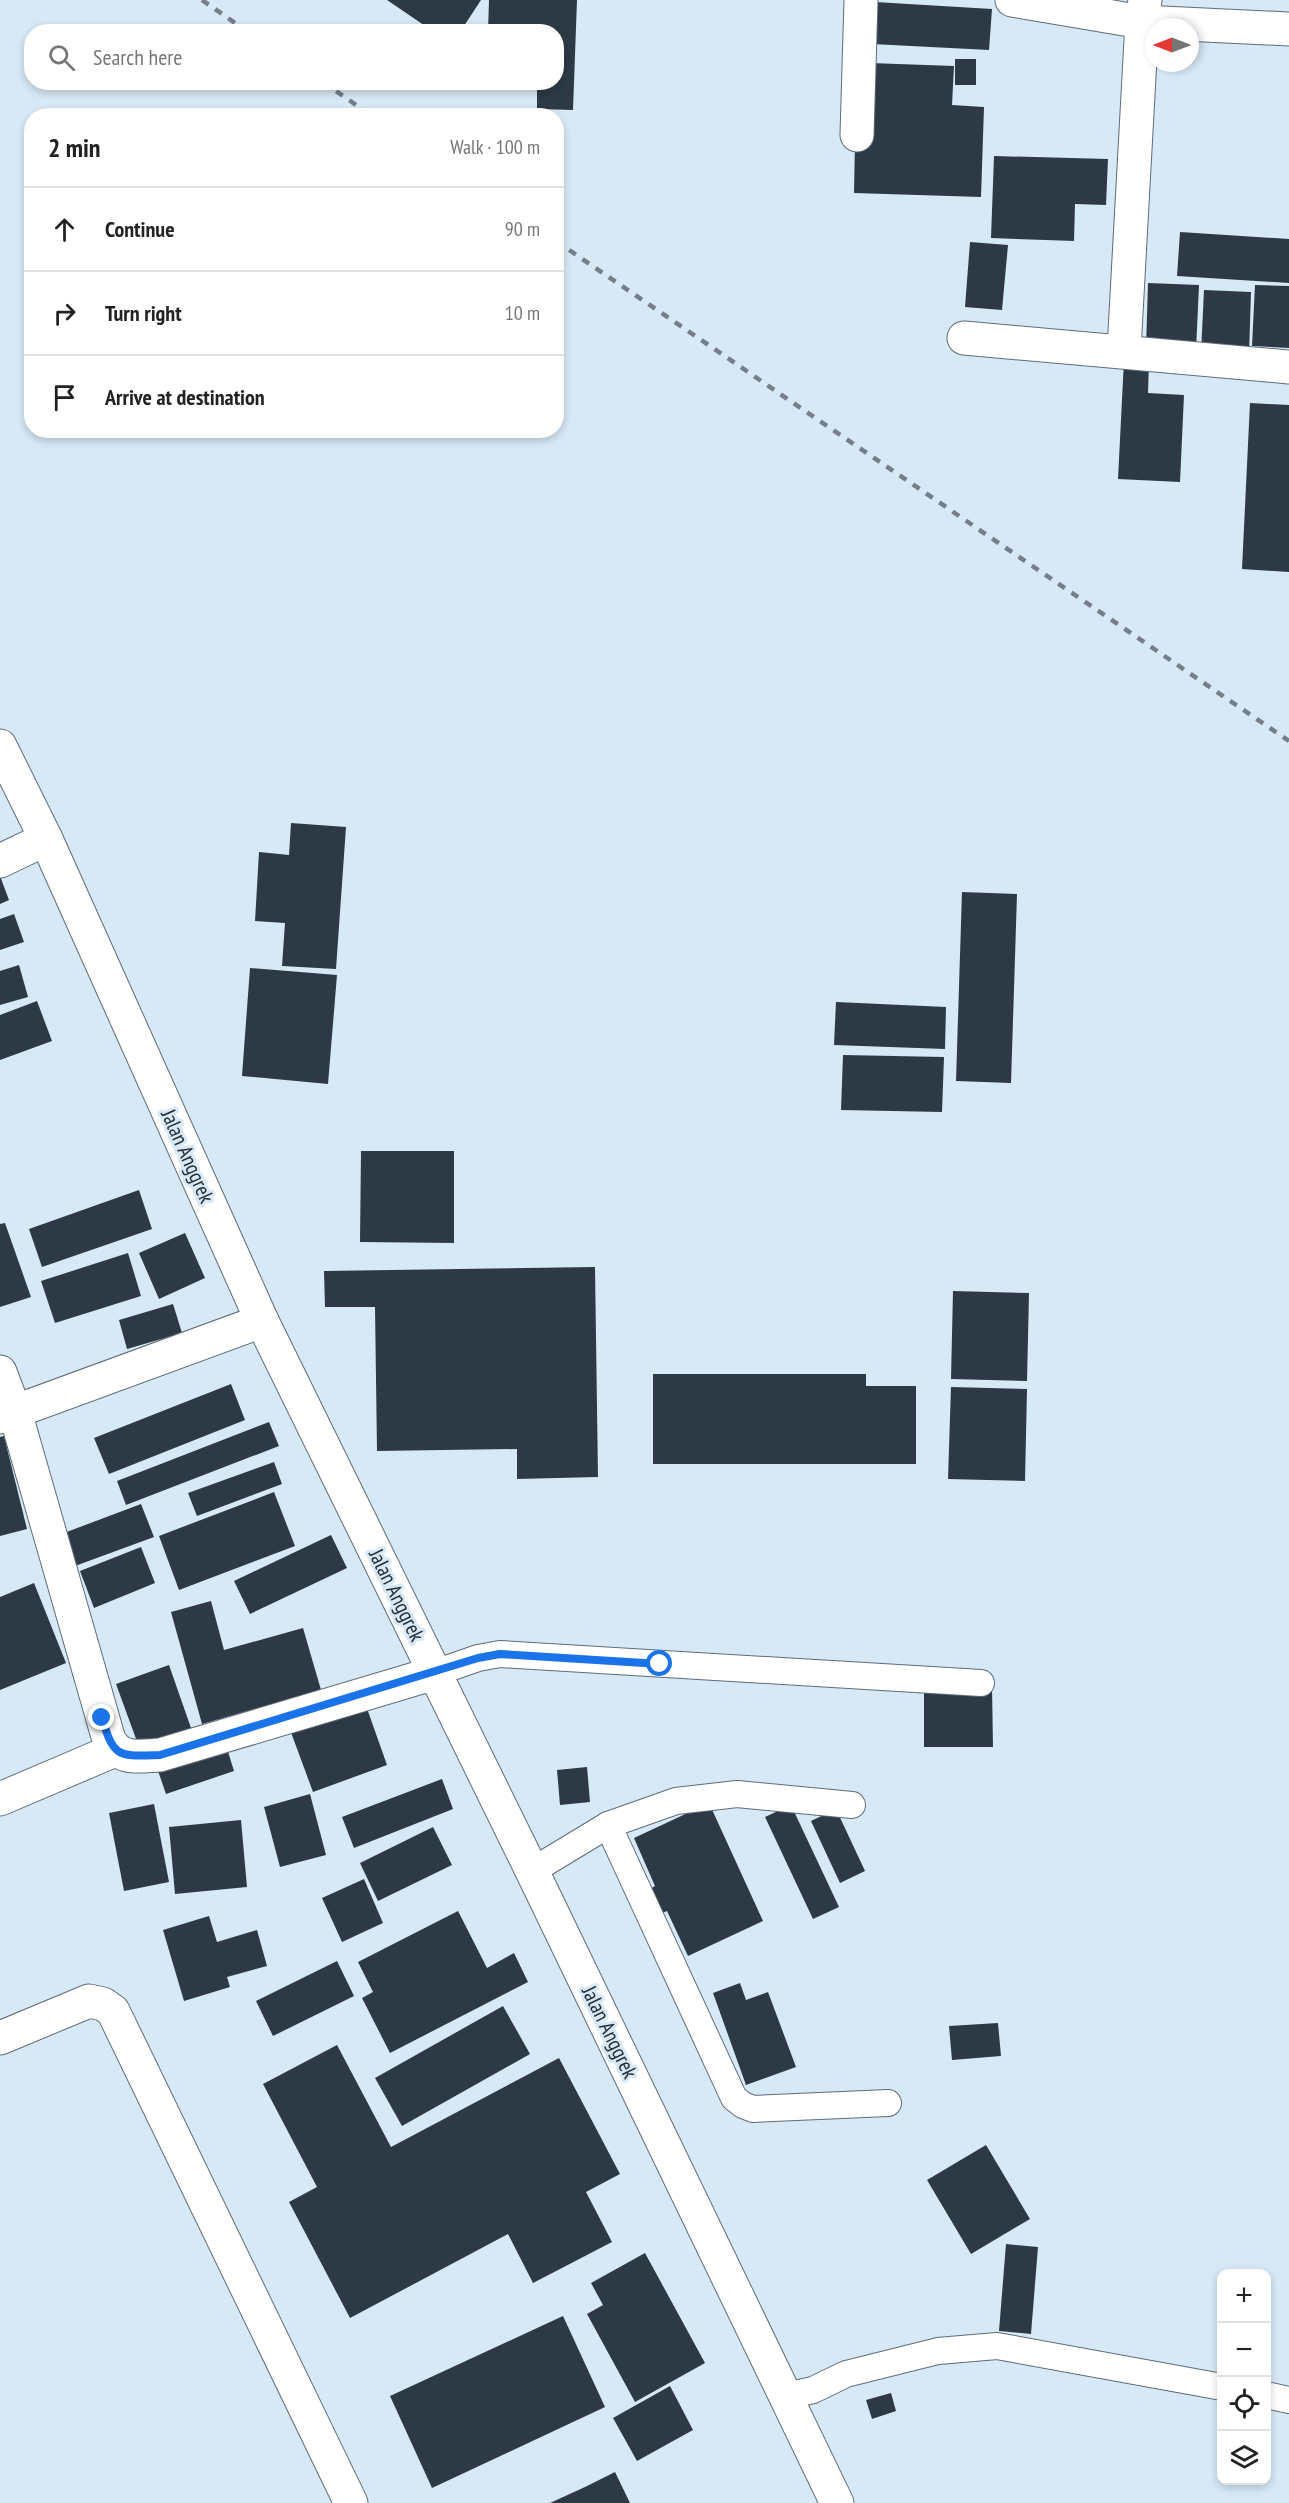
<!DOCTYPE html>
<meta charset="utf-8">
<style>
:root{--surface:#fff;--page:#f2f2f2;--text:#222;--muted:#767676;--line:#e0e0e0}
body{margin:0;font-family:"PT Sans Narrow",sans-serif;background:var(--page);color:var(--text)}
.controls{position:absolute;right:18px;bottom:18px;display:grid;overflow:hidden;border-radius:12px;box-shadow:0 3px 9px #0003}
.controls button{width:54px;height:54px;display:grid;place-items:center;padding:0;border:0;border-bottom:2px solid var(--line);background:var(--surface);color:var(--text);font:30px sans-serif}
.compass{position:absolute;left:1145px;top:18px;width:54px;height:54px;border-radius:50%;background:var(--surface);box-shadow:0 3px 9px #0003;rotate:270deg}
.stop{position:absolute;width:18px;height:18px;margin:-14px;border:4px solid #1a73e8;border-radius:50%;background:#fff}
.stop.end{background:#1a73e8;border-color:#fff;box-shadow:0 2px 6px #0008}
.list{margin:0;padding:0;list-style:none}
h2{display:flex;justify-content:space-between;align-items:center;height:78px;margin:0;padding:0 24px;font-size:26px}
h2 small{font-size:20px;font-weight:400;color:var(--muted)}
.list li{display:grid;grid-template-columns:39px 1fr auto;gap:18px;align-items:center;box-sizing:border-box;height:84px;padding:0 24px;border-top:2px solid var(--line)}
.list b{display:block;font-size:22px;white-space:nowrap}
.list em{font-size:20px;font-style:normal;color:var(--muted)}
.icon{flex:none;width:33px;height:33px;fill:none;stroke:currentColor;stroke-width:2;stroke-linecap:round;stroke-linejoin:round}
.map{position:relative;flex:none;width:1289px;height:2503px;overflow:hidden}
.search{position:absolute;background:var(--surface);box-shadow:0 3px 9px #0003;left:24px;top:24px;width:540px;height:66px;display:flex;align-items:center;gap:15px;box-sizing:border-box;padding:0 21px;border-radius:24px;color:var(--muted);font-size:22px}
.panel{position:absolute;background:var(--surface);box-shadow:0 3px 9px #0003;left:24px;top:108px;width:540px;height:330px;border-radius:24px}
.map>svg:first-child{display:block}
.building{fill:#2d3a45}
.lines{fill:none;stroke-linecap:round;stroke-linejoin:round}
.lane-casing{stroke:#5e6c78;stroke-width:28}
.street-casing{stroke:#5e6c78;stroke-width:35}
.highway-casing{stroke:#5e6c78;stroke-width:35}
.lane{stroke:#fff;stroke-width:26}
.street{stroke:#fff;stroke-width:33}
.highway{stroke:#fff;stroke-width:33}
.rail{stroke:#747f89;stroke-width:4.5;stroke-dasharray:8 8;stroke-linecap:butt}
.route{stroke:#1a73e8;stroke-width:8}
.labels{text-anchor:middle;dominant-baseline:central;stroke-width:6;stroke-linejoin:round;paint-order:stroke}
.street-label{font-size:21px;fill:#272d33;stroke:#d7e8f6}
</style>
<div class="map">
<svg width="1289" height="2503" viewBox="0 0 1289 2503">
<rect width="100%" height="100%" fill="#d7e8f6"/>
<g class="building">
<path d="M387,0H481L460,32H434Z"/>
<path d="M489,0H577L573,110L537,109V82H556V32H488Z"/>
<path d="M875,2L992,9L989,50L872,44Z"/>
<rect x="955" y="59" width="21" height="26"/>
<path d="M870,63L954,66L952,105L984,107L981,197L854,193L855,142Z"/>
<path d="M994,156L1108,159L1106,205L1075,204L1074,241L991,238Z"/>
<path d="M1180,232L1289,239V283L1177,276Z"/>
<path d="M970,242L1008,245L1002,310L965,307Z"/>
<path d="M1148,283L1199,285L1196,350L1146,348Z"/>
<path d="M1255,285L1289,286V348L1252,346Z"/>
<path d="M1204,290L1251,292L1249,355L1201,353Z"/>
<path d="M1124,360L1149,362L1148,393L1184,395L1180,482L1118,479Z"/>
<path d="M1250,403L1289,405V572L1242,569Z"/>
<path d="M291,823L346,827L336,969L282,966L285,923L255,921L259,852L289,855Z"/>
<path d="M0,876L9,900L0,904Z"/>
<path d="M962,892L1017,894L1011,1083L956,1081Z"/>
<path d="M14,914L24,942L0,950V919Z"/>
<path d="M19,965L28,997L0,1005V971Z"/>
<path d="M250,968L337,975L328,1084L242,1076Z"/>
<path d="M37,1001L52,1041L0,1060V1015Z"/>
<path d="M836,1002L946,1007L945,1049L834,1045Z"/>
<path d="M843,1055L944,1057L942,1112L841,1110Z"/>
<path d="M361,1151H454V1243L360,1242Z"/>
<path d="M139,1190L152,1229L42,1267L29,1229Z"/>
<path d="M5,1223L31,1297L0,1307V1224Z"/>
<path d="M185,1233L205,1278L159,1299L139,1253Z"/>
<path d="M128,1253L141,1296L55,1323L41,1281Z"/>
<path d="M595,1267L598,1477L517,1479V1449L377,1451L375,1307H325L324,1271Z"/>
<path d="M953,1291L1029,1293L1027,1381L951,1379Z"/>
<path d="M173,1304L182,1333L127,1349L119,1320Z"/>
<path d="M653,1374H866V1386H916V1464H653Z"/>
<path d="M231,1384L245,1420L109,1474L94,1438Z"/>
<path d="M951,1387L1027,1389L1025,1481L948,1479Z"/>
<path d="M269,1422L279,1446L126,1505L117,1481Z"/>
<path d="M4,1436L27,1529L0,1536V1437Z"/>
<path d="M274,1462L282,1484L197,1516L188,1493Z"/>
<path d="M274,1492L295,1546L179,1590L159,1536Z"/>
<path d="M141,1504L154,1537L75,1566L64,1533Z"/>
<path d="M331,1535L347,1568L250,1614L234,1581Z"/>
<path d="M141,1547L155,1583L94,1608L80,1571Z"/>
<path d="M34,1583L66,1663L0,1690V1597Z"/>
<path d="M211,1601L224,1650L303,1628L321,1690L202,1724L171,1612Z"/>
<path d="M169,1665L191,1728L139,1747L116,1684Z"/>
<path d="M992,1688L993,1747H924V1689Z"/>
<path d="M364,1700L387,1765L313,1792L289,1727Z"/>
<path d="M225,1742L234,1771L166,1794L156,1765Z"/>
<path d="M587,1767L590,1802L560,1805L557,1770Z"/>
<path d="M442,1779L453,1809L354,1848L342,1817Z"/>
<path d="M310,1794L326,1855L280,1867L264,1807Z"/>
<path d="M709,1803L763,1921L688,1956L667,1911L658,1915L647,1891L655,1886L634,1838Z"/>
<path d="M154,1804L169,1882L124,1891L109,1813Z"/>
<path d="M791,1805L839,1907L813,1919L765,1817Z"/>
<path d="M836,1809L865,1871L840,1883L811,1821Z"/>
<path d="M241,1820L247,1887L175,1894L169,1827Z"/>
<path d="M433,1827L452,1865L378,1901L360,1863Z"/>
<path d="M364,1879L383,1923L342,1942L322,1898Z"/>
<path d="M458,1911L487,1968L514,1953L528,1982L390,2053L362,1998L373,1992L358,1962Z"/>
<path d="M209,1916L217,1942L257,1930L267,1966L227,1977L230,1987L184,2001L163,1930Z"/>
<path d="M337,1961L354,1996L273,2036L256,2001Z"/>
<path d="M740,1983L746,2000L768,1992L796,2067L746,2085L713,1993Z"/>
<path d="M503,2006L530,2054L402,2126L375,2078Z"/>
<path d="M998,2023L1001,2056L952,2060L949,2026Z"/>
<path d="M337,2045L391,2147L559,2058L620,2174L586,2192L612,2242L533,2283L508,2234L350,2318L289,2202L317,2187L263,2084Z"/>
<path d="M986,2145L1030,2219L971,2254L927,2180Z"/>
<path d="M1006,2244L1038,2247L1031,2334L999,2331Z"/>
<path d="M645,2253L705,2363L635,2402L587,2314L603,2305L591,2283Z"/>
<path d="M563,2316L605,2407L432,2488L390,2396Z"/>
<path d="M670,2386L693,2430L637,2461L613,2418Z"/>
<path d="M891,2393L896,2411L872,2419L866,2400Z"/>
<path d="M615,2472L630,2503H550L585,2487Z"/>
</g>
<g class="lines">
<g class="lane-casing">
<g id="lane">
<path d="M435,1673L478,1658L500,1654L981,1683"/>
<path d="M608,1825L734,2098L743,2105L753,2109L888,2103"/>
<path d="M532,1871L608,1825L676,1801L737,1794L852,1805"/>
<path d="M1266,2395L1289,2400"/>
<path d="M786,2396L813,2390L846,2374L938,2351L997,2346L1222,2387"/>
</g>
</g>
<g class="street-casing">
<g id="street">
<path d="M1012,0L1142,22L1289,29"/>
<path d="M857,135L861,0"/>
<path d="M964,338L1289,367"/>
<path d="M1124,350L1142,22L1145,0"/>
<path d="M0,861L46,839"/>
<path d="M0,1372L15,1412L109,1740C121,1761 138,1756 160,1755L435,1673"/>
<path d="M0,1417L262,1321"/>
<path d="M0,1799L115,1750"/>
<path d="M0,2038L89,2001L103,2004L113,2011L351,2503"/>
</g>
</g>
<g class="highway-casing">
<path id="highway" d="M0,746L46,839L262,1321L532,1871L837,2503"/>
</g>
<use href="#lane" class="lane"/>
<use href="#street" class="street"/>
<use href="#highway" class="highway"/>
<g class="rail">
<path d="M202,0L248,32"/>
<path d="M323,82L372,116"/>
<path d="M556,241L1289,741"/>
</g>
</g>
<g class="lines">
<path class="route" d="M102,1718C114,1759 119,1756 160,1755L478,1658L500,1654L660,1664"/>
</g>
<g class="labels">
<g class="street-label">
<text transform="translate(188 1156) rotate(66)">Jalan Anggrek</text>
<text transform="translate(397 1595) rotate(64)">Jalan Anggrek</text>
<text transform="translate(610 2032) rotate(64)">Jalan Anggrek</text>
</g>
</g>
</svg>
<div class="controls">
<button>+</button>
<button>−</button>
<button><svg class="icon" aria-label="locate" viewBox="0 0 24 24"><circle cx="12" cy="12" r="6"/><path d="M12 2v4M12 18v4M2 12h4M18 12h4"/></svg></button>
<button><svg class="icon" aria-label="layers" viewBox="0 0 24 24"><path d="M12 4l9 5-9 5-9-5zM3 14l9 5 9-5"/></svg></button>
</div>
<svg class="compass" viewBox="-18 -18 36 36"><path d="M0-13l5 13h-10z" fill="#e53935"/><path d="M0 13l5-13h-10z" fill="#767676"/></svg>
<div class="stop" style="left:660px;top:1664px"></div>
<div class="stop end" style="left:102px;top:1718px"></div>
<div class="search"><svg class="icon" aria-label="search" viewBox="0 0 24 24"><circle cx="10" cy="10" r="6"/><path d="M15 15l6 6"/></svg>Search here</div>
<section class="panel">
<h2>2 min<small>Walk · 100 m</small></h2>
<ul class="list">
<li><svg class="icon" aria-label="ahead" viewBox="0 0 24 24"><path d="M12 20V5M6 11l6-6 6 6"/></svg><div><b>Continue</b></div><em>90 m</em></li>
<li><svg class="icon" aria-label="right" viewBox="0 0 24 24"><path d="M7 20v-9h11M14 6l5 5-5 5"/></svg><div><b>Turn right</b></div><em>10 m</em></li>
<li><svg class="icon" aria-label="arrive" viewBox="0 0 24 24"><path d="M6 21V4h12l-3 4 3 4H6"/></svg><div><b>Arrive at destination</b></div></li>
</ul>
</section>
</div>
